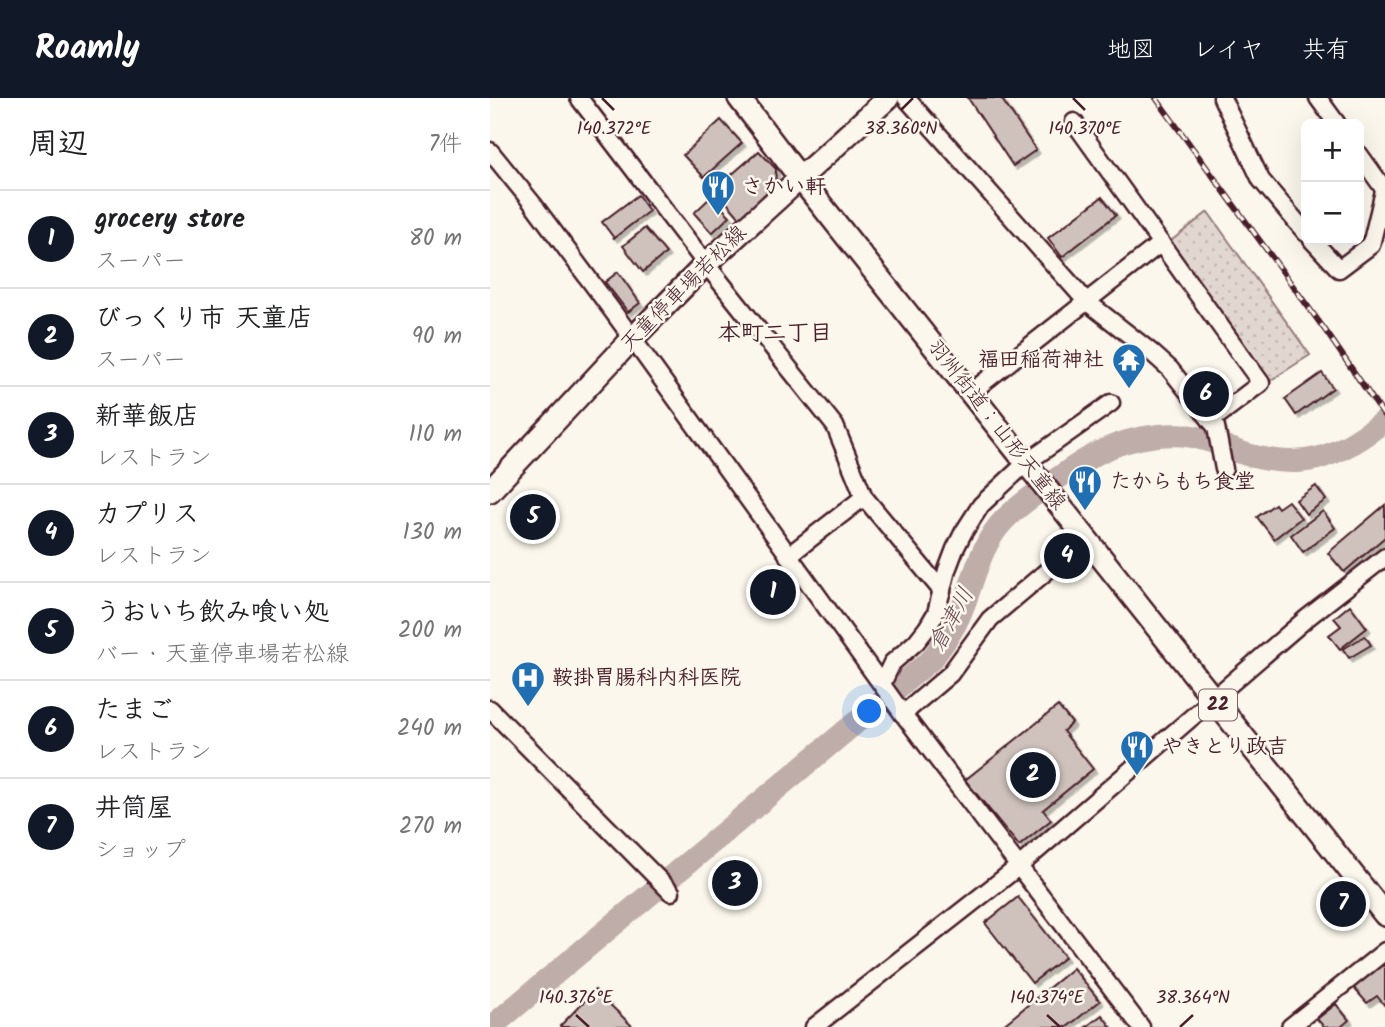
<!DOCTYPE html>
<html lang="ja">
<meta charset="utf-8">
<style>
:root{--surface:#fff;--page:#f6f6f6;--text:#202124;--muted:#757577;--line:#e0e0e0;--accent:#111827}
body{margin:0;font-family:Kalam,"Klee One",sans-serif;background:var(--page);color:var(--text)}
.controls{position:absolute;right:21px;top:21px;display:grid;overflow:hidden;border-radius:10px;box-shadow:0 7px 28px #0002}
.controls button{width:63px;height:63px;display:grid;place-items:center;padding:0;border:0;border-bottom:2px solid var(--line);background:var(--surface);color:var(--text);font:35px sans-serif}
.you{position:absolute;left:380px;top:614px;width:24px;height:24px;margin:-18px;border:5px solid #fff;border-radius:50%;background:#1a73e8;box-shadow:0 0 0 10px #1a73e833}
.badge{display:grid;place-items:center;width:46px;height:46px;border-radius:50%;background:var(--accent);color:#fff;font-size:23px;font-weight:700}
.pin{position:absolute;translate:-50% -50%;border:4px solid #fff;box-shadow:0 2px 7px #0006}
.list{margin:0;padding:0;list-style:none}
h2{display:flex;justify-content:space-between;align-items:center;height:91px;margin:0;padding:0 28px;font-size:30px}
h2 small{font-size:23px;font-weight:400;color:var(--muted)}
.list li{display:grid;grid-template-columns:46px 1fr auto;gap:21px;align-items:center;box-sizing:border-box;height:98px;padding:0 28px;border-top:2px solid var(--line)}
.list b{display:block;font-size:26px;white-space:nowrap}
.list p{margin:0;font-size:23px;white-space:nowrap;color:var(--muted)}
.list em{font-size:23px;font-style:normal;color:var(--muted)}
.map{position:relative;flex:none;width:895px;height:929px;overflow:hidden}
header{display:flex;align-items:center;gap:42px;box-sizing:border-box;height:98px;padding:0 35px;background:var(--accent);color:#fff}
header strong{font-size:33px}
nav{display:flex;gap:38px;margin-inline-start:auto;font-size:24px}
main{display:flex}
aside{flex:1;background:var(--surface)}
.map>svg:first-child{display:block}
.park{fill:url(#park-dots);stroke:#967b7e;stroke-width:2}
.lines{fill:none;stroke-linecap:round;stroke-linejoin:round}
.river{stroke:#bfadaa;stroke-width:23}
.building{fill:#cfc2bc;stroke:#4a1f2b;stroke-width:2;filter:url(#shadow)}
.minor-casing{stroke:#4a1f2b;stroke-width:21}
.major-casing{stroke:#4a1f2b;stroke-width:26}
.minor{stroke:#fbf7ec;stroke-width:16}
.major{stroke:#fbf7ec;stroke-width:21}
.rail-casing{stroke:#4a1f2b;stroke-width:6}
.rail{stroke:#fbf7ec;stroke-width:3.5;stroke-dasharray:10;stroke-linecap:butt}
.ticks{fill:none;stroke:#4a1f2b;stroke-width:2.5}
.labels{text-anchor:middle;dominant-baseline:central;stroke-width:5;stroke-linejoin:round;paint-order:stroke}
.shield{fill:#fbf7ec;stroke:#7f6065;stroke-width:2}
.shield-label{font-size:19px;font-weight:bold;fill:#4a1f2b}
.poi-label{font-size:21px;font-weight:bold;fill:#4a1f2b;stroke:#fbf7ec;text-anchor:start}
.street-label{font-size:21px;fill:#4a1f2b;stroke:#fbf7ec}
.neighbourhood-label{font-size:23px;font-weight:bold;fill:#4a1f2b;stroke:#fbf7ec}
.water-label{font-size:23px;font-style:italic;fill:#6d4a51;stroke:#fbf7ec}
.ticks-label{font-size:18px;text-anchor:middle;fill:#4a1f2b;stroke:#fbf7ec;stroke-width:5;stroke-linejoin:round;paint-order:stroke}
</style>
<header>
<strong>Roamly</strong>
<nav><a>地図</a><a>レイヤ</a><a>共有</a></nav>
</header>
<main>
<aside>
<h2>周辺<small>7件</small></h2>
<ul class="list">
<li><span class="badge">1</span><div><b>grocery store</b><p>スーパー</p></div><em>80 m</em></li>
<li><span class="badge">2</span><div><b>びっくり市 天童店</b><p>スーパー</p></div><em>90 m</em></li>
<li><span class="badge">3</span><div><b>新華飯店</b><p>レストラン</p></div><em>110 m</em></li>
<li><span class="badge">4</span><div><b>カプリス</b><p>レストラン</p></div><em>130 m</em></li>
<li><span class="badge">5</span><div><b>うおいち飲み喰い処</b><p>バー · 天童停車場若松線</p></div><em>200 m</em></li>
<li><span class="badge">6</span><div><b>たまご</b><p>レストラン</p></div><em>240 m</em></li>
<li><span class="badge">7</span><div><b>井筒屋</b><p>ショップ</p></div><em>270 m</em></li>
</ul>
</aside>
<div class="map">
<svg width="895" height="929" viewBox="0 0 895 929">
<defs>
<pattern id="park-dots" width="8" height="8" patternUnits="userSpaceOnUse" patternTransform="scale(1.75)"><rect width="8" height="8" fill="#e2d7d0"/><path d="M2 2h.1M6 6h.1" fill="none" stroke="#c3b8b3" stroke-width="1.8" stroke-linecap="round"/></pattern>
<filter id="shadow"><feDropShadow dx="3.5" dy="3.5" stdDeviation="0" flood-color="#0004"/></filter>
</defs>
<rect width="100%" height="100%" fill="#fbf7ec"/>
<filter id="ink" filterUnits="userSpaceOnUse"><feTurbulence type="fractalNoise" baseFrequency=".0143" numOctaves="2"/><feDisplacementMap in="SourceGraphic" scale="14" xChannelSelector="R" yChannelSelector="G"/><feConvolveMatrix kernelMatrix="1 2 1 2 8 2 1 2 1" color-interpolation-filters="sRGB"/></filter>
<g filter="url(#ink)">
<path class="park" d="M718,114L820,257L778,284L677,146Z"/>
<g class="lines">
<path class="river" d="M1,929L442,561C453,546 463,533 470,516C484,484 489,447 515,421C529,407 545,396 561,385C577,374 593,362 610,354C634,342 666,335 693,337C712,339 731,347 749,354C811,375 846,361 895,322"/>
</g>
<g class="building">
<path d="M478,0H511L546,52L523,68Z"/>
<path d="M231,22L252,45L214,79L193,57Z"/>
<path d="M269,53L286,71L285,90L250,120L225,91Z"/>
<path d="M148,97L159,113L124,140L112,124Z"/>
<path d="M221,99L240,118L222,135L204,115Z"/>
<path d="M612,99L626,117L572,159L558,140Z"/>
<path d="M155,130L176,155L153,174L133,148Z"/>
<path d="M128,174L150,205L138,214L115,184Z"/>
<path d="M832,275L843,290L806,317L795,301Z"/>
<path d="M826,388L836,402L816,416L806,402Z"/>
<path d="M798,403L811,420L784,441L767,419L785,406L788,410Z"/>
<path d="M895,407V439L854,474L838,455Z"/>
<path d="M833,413L845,430L813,454L801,437Z"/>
<path d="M860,507L877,530L850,551L839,537L851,528L844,520Z"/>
<path d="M875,538L881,547L859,560L853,551Z"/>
<path d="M568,608L582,625L573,633L603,671L553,712L561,722L529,748L475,682Z"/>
<path d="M528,799L575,859L542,885L495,825Z"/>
<path d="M889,867L895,868V908L887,898L877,905L863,889Z"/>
<path d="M583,870L610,903L577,929H511Z"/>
<path d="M105,892L143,929H71L70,928Z"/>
<path d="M846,906L859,922L851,929H834L827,921Z"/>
<path d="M612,917L621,929H596Z"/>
</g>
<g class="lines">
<g class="minor-casing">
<g id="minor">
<path d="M89,0L216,166L345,328L374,399L452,493"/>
<path d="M416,0L596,203L661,254L680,271L726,329L734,371"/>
<path d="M732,0L771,82L816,135"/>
<path d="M828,0L847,26"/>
<path d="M584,24L771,285L721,323"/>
<path d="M0,53L43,106L124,215L413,616L651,929"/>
<path d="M869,56L894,91"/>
<path d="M822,142L849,171L881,147L895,89"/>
<path d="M480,295L671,145"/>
<path d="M298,458L374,399"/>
<path d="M392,586L402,565L426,544L437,530L446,515L457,472L465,451L473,435L491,407L536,365L621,305"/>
<path d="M0,611L181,794"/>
<path d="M413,616L460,576L500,521L596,440"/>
<path d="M324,929L528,769L817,520L895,459"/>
<path d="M800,929L895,853"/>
</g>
</g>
<g class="major-casing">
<g id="major">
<path d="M249,0L310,80L895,817"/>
<path d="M0,393L142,241L216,166L398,0"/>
</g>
</g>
<use href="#minor" class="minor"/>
<use href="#major" class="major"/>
<g class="rail-casing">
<path id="rail" d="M666,0L835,232L895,319"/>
</g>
<use href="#rail" class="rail"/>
</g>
</g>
<path class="ticks" d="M112,0L124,12M583,0L595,12M411,12L423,0M86,917L99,929M557,917L570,929M690,929L703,917"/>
<defs>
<g id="restaurant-pin" transform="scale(1.75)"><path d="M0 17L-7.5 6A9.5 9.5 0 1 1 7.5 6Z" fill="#1f6fb2" stroke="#fbf7ec"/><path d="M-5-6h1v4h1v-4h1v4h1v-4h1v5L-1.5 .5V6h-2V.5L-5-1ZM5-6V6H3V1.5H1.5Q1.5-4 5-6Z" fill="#fff"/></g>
<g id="temple-pin" transform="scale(1.75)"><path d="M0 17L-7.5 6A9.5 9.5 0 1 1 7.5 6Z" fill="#1f6fb2" stroke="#fbf7ec"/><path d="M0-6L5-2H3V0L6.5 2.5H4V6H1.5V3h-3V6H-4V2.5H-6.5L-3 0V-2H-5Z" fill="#fff"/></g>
<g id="hospital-pin" transform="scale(1.75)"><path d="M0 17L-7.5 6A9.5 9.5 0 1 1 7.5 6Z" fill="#1f6fb2" stroke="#fbf7ec"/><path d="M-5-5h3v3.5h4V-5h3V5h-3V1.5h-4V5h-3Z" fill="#fff"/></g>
</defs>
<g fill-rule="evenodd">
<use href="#restaurant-pin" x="228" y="89"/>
<use href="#temple-pin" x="639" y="262"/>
<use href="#restaurant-pin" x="595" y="384"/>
<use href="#hospital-pin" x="38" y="580"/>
<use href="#restaurant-pin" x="647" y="649"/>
</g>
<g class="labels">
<rect class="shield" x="709" y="591.5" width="38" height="31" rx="5"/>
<g class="shield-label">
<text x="728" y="607">22</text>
</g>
<g class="poi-label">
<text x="252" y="89">さかい軒</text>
<text x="614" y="262" text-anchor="end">福田稲荷神社</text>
<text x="620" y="384">たからもち食堂</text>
<text x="62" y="580">鞍掛胃腸科内科医院</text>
<text x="672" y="649">やきとり政吉</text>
</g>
<g class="street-label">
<text transform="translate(194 191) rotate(-45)">天童停車場若松線</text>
<text transform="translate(506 327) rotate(52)">羽州街道；山形天童線</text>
</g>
<g class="neighbourhood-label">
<text x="285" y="236">本町二丁目</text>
</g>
<g class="water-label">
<text transform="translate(462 522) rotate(-61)">倉津川</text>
</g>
</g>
<g class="ticks-label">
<text x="124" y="36">140.372°E</text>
<text x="411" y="36">38.360°N</text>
<text x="595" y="36">140.370°E</text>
<text x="703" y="905">38.364°N</text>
<text x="86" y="905">140.376°E</text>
<text x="557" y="905">140.374°E</text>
</g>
</svg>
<div class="controls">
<button>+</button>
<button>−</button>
</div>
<div class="you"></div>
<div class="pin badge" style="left:283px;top:494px">1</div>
<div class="pin badge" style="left:543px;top:677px">2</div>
<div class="pin badge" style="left:245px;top:785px">3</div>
<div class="pin badge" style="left:577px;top:458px">4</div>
<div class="pin badge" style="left:43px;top:419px">5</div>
<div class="pin badge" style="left:716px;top:296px">6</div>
<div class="pin badge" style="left:853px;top:806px">7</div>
</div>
</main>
